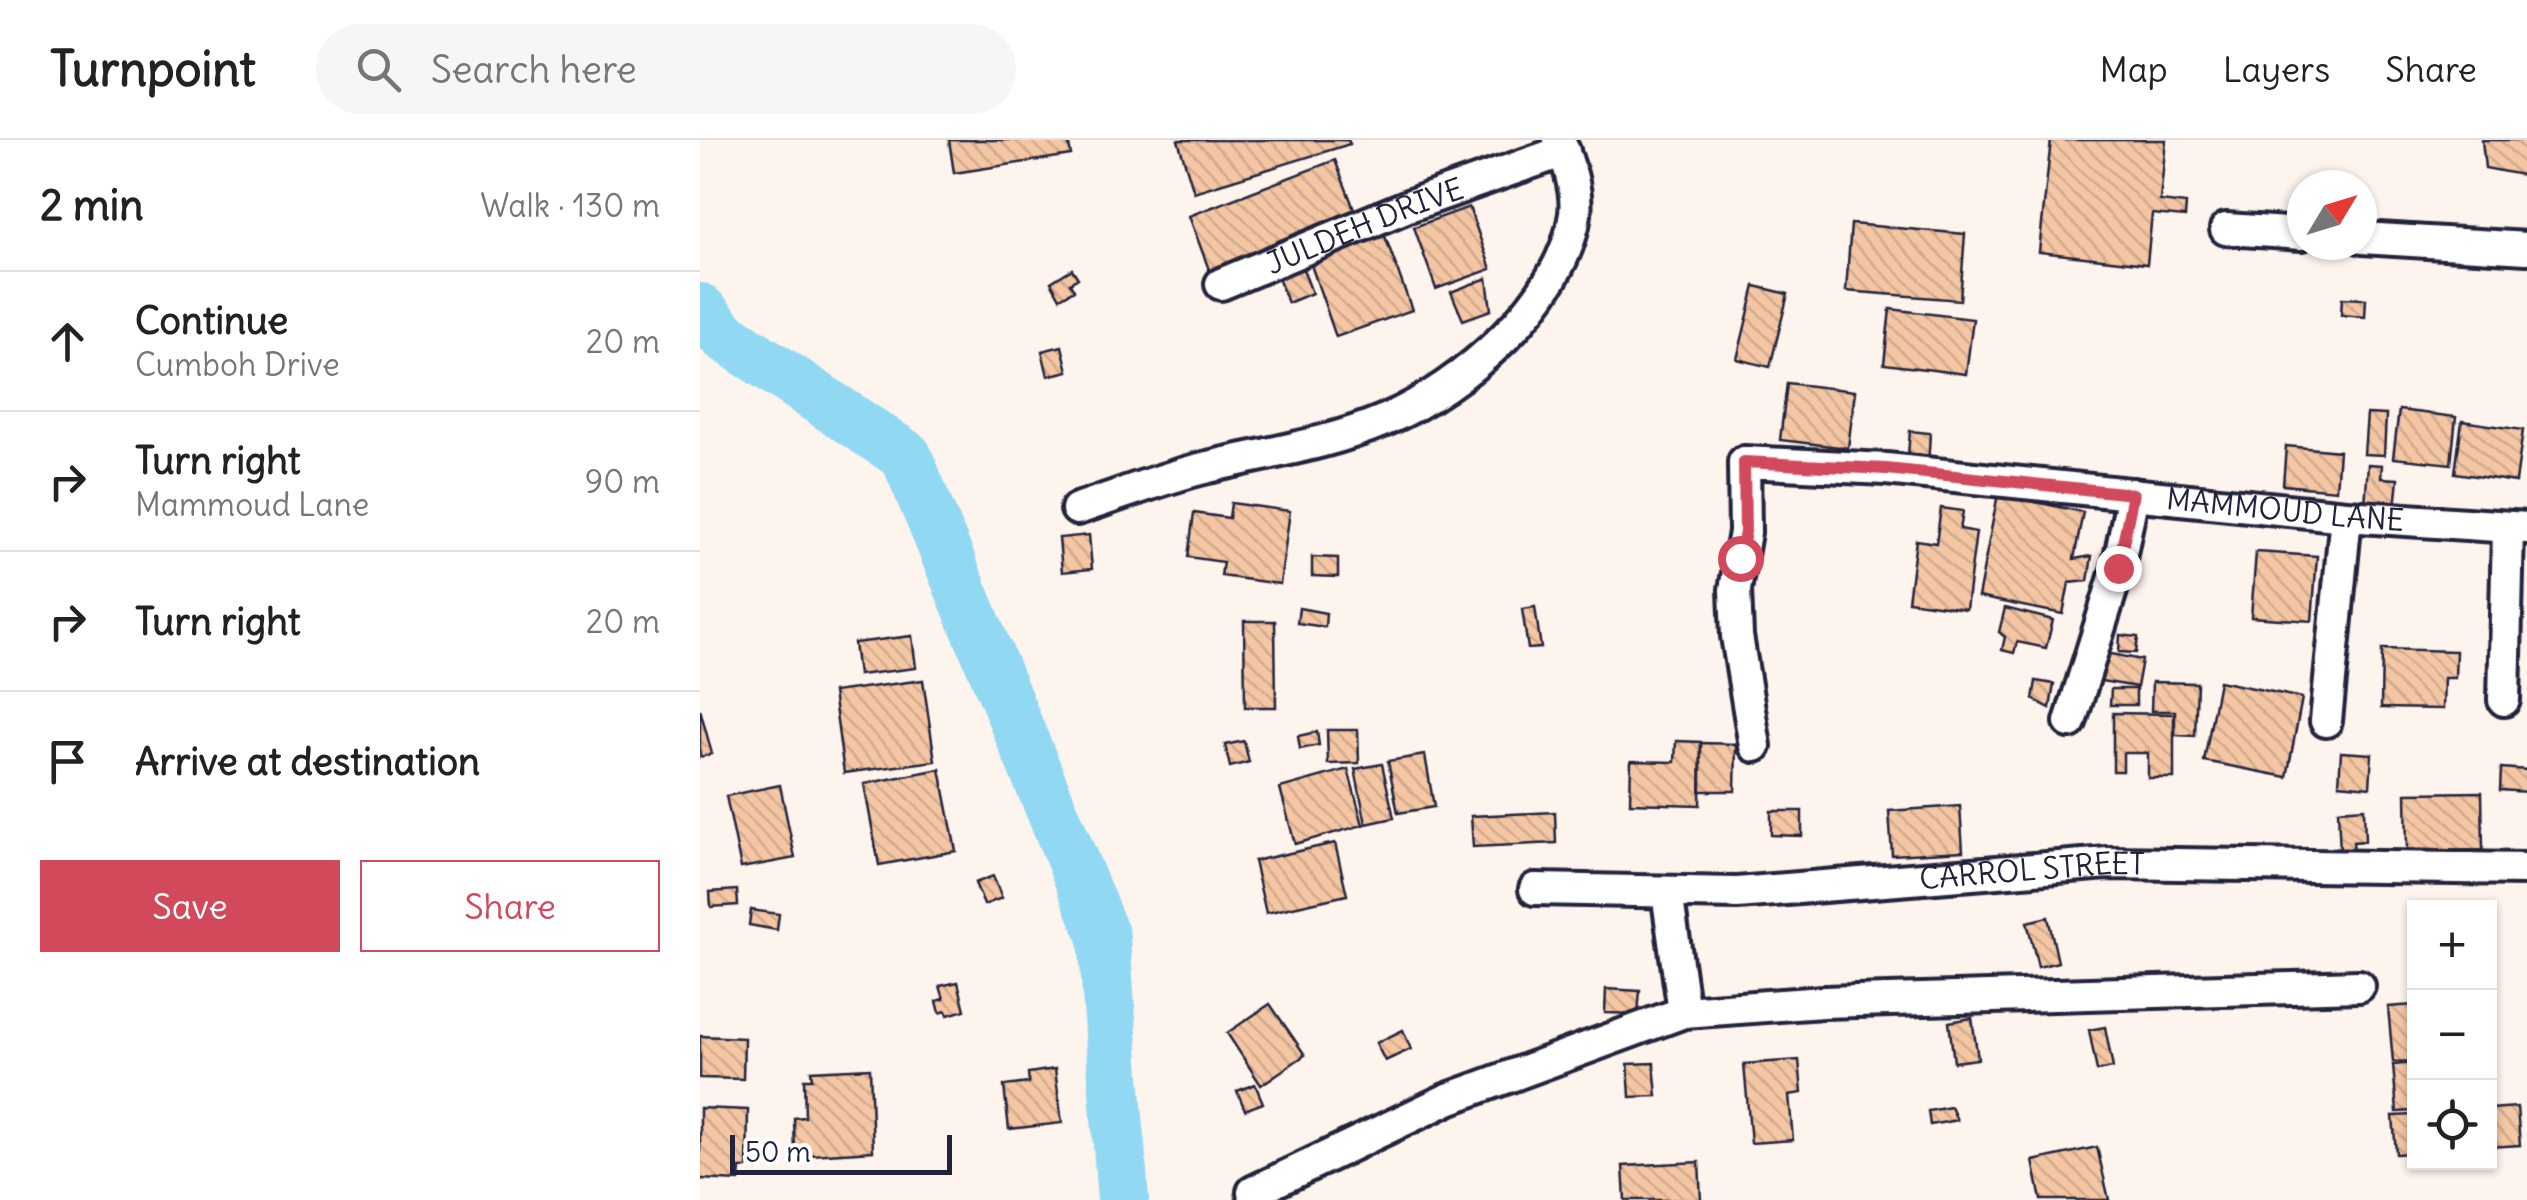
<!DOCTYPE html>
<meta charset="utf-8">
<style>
:root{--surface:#fff;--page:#f6f6f6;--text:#222;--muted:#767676;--line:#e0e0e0;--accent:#d1495b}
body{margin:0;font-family:Delius,sans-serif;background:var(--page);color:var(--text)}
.controls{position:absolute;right:30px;bottom:30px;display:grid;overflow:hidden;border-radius:0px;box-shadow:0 2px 8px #0004}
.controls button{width:90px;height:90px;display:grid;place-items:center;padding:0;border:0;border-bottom:2px solid var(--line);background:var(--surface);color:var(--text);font:50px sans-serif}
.compass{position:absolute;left:1587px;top:30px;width:90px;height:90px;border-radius:50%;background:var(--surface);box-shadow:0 2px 8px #0004;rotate:52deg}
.scale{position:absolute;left:30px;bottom:25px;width:222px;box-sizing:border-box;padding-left:10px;border:5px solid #22223b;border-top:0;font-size:28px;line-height:35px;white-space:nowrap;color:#22223b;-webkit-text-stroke:8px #fff;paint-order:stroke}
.stop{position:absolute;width:30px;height:30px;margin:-22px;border:8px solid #d1495b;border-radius:50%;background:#fff}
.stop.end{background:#d1495b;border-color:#fff;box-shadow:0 2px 10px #0008}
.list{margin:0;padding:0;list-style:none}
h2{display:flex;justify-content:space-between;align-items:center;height:130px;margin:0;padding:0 40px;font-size:42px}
h2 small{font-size:32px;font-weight:400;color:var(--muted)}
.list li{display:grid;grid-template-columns:65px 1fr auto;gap:30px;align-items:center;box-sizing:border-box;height:140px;padding:0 40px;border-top:2px solid var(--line)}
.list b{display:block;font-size:38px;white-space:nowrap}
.list p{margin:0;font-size:32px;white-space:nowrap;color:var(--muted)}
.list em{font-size:32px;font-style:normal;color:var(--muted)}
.actions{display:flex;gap:20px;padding:30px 40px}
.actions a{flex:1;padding:22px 0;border:2px solid var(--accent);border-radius:0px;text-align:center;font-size:35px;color:var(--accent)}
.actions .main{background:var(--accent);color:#fff}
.icon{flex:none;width:55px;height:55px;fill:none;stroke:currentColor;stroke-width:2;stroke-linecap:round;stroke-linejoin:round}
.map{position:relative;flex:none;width:1827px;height:1060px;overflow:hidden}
header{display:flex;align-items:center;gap:60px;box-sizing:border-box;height:140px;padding:0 50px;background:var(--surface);border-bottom:2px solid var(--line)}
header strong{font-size:48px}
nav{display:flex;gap:55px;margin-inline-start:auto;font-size:35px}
.search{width:700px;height:90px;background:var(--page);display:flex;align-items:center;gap:25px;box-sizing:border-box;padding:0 35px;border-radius:55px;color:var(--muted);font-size:38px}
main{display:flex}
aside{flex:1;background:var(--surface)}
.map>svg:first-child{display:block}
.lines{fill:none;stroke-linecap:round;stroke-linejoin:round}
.river{stroke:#91d8f3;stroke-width:52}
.building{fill:url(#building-back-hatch);stroke:#22223b;stroke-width:2.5}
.minor-casing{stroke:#22223b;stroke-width:38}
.minor{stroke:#fff;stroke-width:30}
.route{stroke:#d1495b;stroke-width:12}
.labels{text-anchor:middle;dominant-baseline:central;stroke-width:9;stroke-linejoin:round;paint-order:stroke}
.street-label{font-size:30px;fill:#22223b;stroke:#fff}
</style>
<header>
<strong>Turnpoint</strong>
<div class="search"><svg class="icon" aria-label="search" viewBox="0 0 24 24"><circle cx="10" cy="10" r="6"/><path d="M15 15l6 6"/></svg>Search here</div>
<nav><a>Map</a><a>Layers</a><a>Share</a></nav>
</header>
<main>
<aside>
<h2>2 min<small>Walk · 130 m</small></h2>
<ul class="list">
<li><svg class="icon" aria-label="ahead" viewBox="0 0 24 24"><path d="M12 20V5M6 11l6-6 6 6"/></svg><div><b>Continue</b><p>Cumboh Drive</p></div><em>20 m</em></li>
<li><svg class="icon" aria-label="right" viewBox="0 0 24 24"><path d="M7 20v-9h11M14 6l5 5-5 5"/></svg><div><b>Turn right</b><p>Mammoud Lane</p></div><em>90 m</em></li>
<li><svg class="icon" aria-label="right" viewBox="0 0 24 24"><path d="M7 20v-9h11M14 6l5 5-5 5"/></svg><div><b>Turn right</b></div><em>20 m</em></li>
<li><svg class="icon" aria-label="arrive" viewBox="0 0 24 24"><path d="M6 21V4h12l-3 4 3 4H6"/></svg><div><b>Arrive at destination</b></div></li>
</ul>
<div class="actions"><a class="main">Save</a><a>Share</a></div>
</aside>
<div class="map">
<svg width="1827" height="1060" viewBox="0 0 1827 1060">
<defs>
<pattern id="building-back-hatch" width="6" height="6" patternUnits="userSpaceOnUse" patternTransform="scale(2.5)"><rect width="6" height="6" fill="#f4c6a3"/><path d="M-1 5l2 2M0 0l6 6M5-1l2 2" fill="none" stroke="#d1aa8d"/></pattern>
</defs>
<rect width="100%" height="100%" fill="#fdf4ed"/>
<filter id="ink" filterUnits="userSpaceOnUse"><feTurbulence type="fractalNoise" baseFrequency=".01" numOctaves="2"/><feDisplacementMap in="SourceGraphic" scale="20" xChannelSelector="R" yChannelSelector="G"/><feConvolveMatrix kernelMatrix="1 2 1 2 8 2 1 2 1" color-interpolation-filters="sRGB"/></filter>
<g filter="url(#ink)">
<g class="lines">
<path class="river" d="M0,169L23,195L206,316L404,797L423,1060"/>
</g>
<g class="building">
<path d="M249,0H368L371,15L254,33Z"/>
<path d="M478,0H648L650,4L494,52Z"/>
<path d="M1351,0H1466L1460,61L1486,64L1485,77L1452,74L1447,124L1339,112Z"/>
<path d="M1782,0H1827V36L1785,28Z"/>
<path d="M635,20L658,79L511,135L489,76Z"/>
<path d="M769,67L791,129L736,149L714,87Z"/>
<path d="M1151,84L1265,94L1260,160L1146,151Z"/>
<path d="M685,96L712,170L636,197L610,122Z"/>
<path d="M372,129L378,138L370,143L374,150L360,158L351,142Z"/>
<path d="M603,129L612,153L588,163L578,138Z"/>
<path d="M787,138L791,170L763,180L751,152Z"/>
<path d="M1055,146L1088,154L1070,227L1037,219Z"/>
<path d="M1642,158L1666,159L1665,177L1641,175Z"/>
<path d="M1190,169L1273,179L1266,234L1184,224Z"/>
<path d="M362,206L368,231L348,236L342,211Z"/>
<path d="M1087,243L1155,251L1148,308L1080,300Z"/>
<path d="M1699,270L1756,277L1751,324L1693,318Z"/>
<path d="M1667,274L1686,275L1684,315L1664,314Z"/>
<path d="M1762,281L1823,290L1816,342L1755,333Z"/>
<path d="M1210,291L1230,293L1228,327L1207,326Z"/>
<path d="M1586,306L1639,311L1636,350L1583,345Z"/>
<path d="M1668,324L1682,325L1681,338L1698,339L1695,368L1665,365Z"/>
<path d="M1298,354L1383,372L1374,419L1392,416L1388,441L1369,443L1363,474L1278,457Z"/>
<path d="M531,363L590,371L580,444L521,436L523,422L488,417L494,373L529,378Z"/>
<path d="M1241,368L1263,371L1260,389L1276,392L1266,469L1208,461L1216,400L1236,403Z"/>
<path d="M389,395L392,429L362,432L359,398Z"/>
<path d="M1556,412L1617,416L1612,481L1551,477Z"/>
<path d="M612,417L638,418V437L612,436Z"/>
<path d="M835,467L841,508L828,509L822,469Z"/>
<path d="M599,468L626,473L625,487L597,483Z"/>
<path d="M1305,468L1353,480L1346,508L1317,502L1314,513L1302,510L1305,497L1299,492Z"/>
<path d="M544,481H575L576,567H545Z"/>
<path d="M1420,495L1438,497L1436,513L1419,512Z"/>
<path d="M212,496L216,528L158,535L154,503Z"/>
<path d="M1682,509L1756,511L1755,538H1744L1743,569L1681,568Z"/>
<path d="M1406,513L1442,520L1437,547L1401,541Z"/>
<path d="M223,540L235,621L144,633L133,552Z"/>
<path d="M1336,541L1354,544L1350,568L1333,559Z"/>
<path d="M1519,541L1602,558L1587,637L1504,621Z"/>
<path d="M1452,542L1497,543L1495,596L1475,595V571H1451Z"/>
<path d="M1411,549H1436V565H1410Z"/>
<path d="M0,569L12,614L0,617Z"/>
<path d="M1413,573L1474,574V638H1448V613H1423V631H1413Z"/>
<path d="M627,590H658L659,623L628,624Z"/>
<path d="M617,592L619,605L600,609L598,596Z"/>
<path d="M544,601L549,622L530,627L525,605Z"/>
<path d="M976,601L1001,602L1000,665L930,663L931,621L975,622Z"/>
<path d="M1001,603L1036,604L1035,651H1001Z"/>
<path d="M1641,612L1672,614L1670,647L1639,644Z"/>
<path d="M725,615L734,667L698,673L688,621Z"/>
<path d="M682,624L694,678L666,684L655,629Z"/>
<path d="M1801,628L1827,630V652L1800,650Z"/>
<path d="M240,629L256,711L179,725L164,644Z"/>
<path d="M648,629L663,685L595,704L580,648Z"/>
<path d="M80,645L95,718L41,728L26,656Z"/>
<path d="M1782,652L1783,710L1707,711L1706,653Z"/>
<path d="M1260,666L1263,711L1192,715L1189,671Z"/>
<path d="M1664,668L1665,701L1653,702L1654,712L1640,713L1638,670Z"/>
<path d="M1071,671H1102V696L1071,695Z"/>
<path d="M855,672L856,703L773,707L771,676Z"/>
<path d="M635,703L647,755L566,773L554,721Z"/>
<path d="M293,736L302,758L284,765L275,743Z"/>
<path d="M37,750L38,765L11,767L10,752Z"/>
<path d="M51,770L79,774L77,790L49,785Z"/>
<path d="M1348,777L1358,822L1338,827L1327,782Z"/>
<path d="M258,842L265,870L248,875L246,871L240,873L237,861L244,859L240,846Z"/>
<path d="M906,849L940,851L938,874L905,873Z"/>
<path d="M570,864L605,915L561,945L527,893Z"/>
<path d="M1714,865V921L1693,922L1688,867Z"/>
<path d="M1272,878L1278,919L1254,922L1249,882Z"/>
<path d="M1405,887L1413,928L1397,931L1389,890Z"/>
<path d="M703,890L711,909L685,921L676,903Z"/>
<path d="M0,896L44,898L43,939L0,938Z"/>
<path d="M1099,920L1102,953L1089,955L1093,1000L1051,1003L1044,924Z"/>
<path d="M954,923L957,956L930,957L928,924Z"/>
<path d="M1714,923V971L1697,972L1693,925Z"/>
<path d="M170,928L173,1011L95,1016L94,978L105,977L104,939H112L111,931Z"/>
<path d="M355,929L362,983L309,989L304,946L329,943L328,933Z"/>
<path d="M555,944L563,963L545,970L537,951Z"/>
<path d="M1251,967L1257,980L1230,985L1228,971Z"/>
<path d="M1817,967L1820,1005L1790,1007V969Z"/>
<path d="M0,968L48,970L47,1028H40L39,1041L0,1039Z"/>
<path d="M1714,975V1013L1696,1014L1693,976Z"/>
<path d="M1397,1007L1409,1060H1341L1333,1021Z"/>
<path d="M999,1022L1001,1060H925L923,1026Z"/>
</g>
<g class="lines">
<g class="minor-casing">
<g id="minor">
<path d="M1526,89L1602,94"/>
<path d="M1662,98L1827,108"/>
<path id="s1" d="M521,144L708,66L864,11"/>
<path d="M377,369C421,355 464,337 508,327C567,313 629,304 685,280C761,248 864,160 875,74C878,50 868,22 859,0"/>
<path d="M1804,560L1808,389"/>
<path d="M1626,581L1646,376"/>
<path d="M1370,582L1418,428L1433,354"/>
<path id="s2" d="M1055,606L1037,496L1035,450L1045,392L1044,322L1186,329L1646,376L1827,388"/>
<path id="s3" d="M835,749L1037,753L1408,723L1827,729"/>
<path d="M967,752L984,872"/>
<path d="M553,1052L748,959L984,872L1123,862L1659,846"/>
</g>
</g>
<use href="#minor" class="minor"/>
</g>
</g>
<g class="lines" filter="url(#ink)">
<path class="route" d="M1040,418L1045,392L1044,322L1186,329L1433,354L1418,428"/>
</g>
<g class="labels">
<g class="street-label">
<text stroke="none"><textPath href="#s1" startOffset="155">JULDEH DRIVE</textPath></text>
<text stroke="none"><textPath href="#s2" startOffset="830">MAMMOUD LANE</textPath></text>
<text stroke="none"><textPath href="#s3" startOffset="498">CARROL STREET</textPath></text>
</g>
</g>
</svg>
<div class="controls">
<button>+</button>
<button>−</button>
<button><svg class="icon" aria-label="locate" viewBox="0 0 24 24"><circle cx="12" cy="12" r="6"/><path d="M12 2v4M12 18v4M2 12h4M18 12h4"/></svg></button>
</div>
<svg class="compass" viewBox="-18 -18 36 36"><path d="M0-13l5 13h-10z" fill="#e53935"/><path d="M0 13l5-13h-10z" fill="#767676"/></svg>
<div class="scale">50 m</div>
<div class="stop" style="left:1040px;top:418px"></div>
<div class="stop end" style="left:1418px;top:428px"></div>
</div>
</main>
